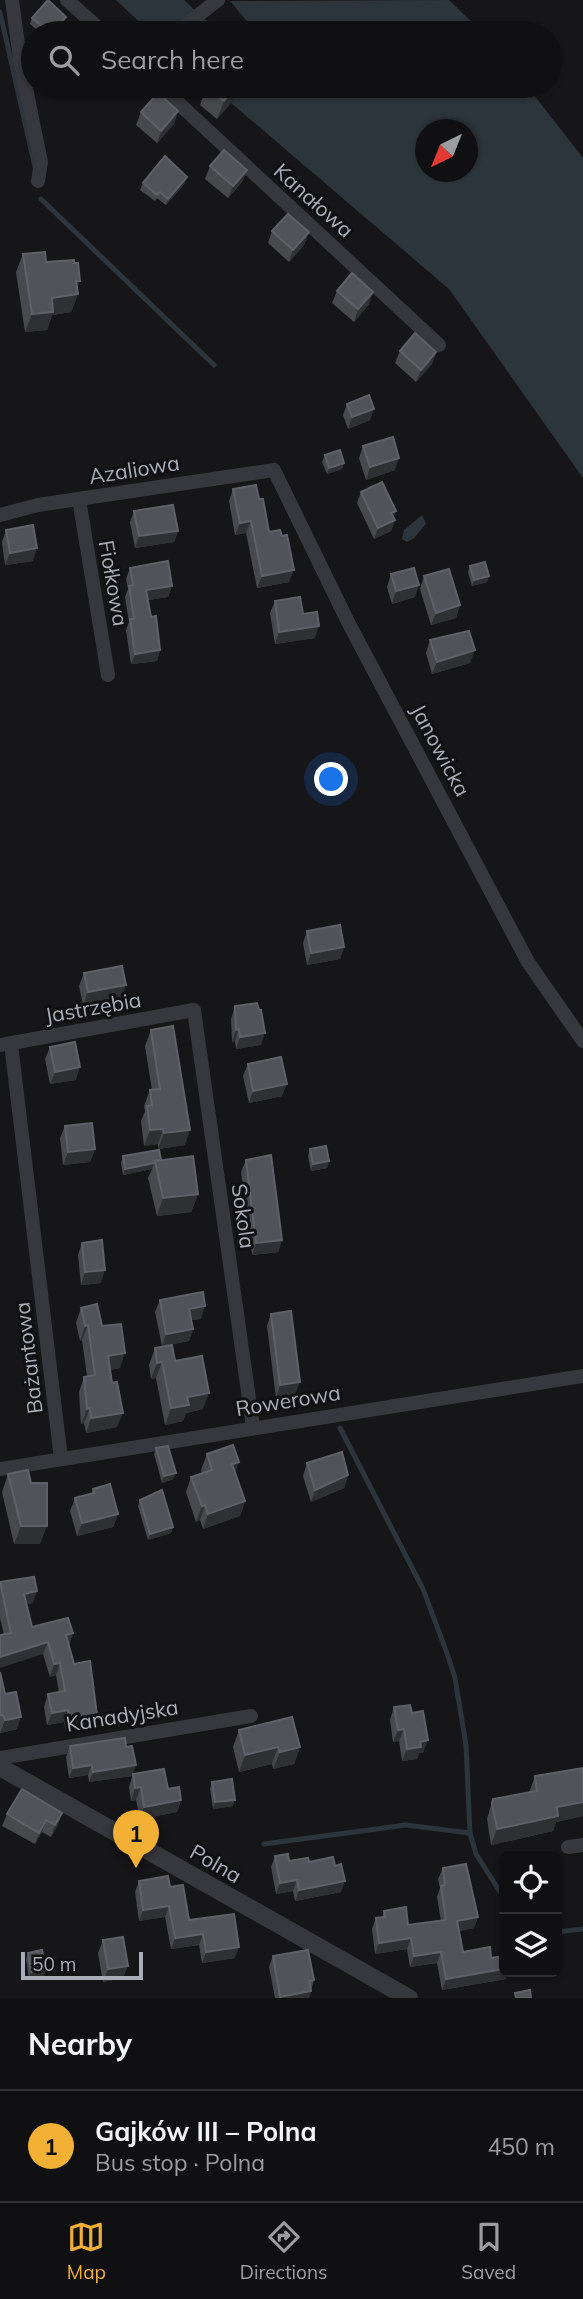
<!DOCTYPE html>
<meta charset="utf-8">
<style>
:root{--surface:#101012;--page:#1e1e20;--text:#f1f3f6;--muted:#9c9d9f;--line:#303032;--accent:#f2b134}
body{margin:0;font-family:Mulish,sans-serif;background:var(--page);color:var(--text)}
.controls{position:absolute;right:21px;bottom:21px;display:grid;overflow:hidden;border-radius:10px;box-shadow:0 2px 5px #0004}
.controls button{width:63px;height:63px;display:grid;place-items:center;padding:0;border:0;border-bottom:2px solid var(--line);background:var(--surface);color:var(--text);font:35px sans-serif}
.compass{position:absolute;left:415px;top:119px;width:63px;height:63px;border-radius:50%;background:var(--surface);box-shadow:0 2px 5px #0004;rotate:223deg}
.scale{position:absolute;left:21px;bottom:18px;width:122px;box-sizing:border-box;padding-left:7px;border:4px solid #a8adb8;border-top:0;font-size:19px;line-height:24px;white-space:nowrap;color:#a8adb8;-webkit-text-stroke:5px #111113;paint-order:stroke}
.you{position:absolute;left:332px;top:780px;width:24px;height:24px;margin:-18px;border:5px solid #fff;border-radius:50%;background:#1a73e8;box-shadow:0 0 0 10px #1a73e833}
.badge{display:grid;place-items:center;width:46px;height:46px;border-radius:50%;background:var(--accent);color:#111;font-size:23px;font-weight:700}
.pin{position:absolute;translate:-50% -58px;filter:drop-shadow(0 2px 4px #0008)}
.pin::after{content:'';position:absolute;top:37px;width:24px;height:21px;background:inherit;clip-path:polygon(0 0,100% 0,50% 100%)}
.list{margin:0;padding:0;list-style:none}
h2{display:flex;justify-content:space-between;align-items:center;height:91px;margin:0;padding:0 28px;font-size:30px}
h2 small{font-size:23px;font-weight:400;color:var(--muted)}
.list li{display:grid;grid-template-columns:46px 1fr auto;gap:21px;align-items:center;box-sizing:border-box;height:112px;padding:0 28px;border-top:2px solid var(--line)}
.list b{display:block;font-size:26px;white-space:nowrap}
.list p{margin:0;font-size:23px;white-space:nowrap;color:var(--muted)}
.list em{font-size:23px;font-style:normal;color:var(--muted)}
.icon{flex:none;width:38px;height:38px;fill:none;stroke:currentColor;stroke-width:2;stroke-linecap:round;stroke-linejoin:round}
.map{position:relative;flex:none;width:583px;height:1998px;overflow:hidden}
.search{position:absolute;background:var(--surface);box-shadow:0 2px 5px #0004;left:21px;right:21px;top:21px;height:77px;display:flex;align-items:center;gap:18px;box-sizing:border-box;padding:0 24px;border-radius:38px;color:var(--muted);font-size:26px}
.sheet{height:203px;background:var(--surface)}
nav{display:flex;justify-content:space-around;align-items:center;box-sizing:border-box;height:98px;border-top:2px solid var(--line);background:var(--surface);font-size:19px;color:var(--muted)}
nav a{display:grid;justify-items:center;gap:4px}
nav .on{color:var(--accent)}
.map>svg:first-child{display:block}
.water{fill:#2c353c;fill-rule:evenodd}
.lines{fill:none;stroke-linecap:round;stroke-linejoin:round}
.stream{stroke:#2c353c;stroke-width:5}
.minor{stroke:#37383d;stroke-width:14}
.tertiary{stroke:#37383d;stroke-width:18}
.wall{fill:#47494d}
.shaded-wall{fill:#2f3033}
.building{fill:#525359;stroke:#5f6168;stroke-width:2}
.labels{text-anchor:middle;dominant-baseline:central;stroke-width:6;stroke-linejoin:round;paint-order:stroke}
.street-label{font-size:21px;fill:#a8adb8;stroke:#111113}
</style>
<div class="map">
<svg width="583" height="1998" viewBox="0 0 583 1998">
<rect width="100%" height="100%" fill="#161618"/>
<g class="water">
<path d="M116,0H184L204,19L234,33H175L166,25L147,29Z"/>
<path d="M449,0L483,33H257L230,1Z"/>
<path d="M245,86H527L583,158V478L449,289L231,103ZM426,130H468V172H426Z"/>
<path d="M422,515L426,524L414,538L407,542L402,539L404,530Z"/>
</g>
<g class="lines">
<g class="stream">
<path d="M0,12L35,167"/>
<path d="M41,199L214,365"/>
<path d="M340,1428L423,1589L448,1656L455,1678L466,1745L470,1833L476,1854L504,1898"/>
<path d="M264,1844L406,1825L470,1833"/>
<path d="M557,1932L583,1929"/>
</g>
<g class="minor">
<path d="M12,0L20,59L41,162L38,181"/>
<path d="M67,0L104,33"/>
<path d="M175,33L218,0"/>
<path d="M160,86L439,345"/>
<path d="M79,499L108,675"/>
<path d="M0,515L38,505L274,470L348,622L528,962L583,1041"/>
<path d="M11,1044L61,1459"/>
<path d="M0,1045L194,1010L253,1427"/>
<path d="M0,1469L583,1376"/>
<path d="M0,1758L251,1716"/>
<path d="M568,1847L583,1845"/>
</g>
<path class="tertiary" d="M0,1767L409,1998"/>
</g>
<g class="wall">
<path d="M66,17L64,23L55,33H40L30,24L32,18Z"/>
<path d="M245,86L217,119L200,105L206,87Z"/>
<path d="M178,111L174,124L157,143L136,125L141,112Z"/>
<path d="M210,166L247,170L242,182L228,198L205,179Z"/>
<path d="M143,183H185L166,205L157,198L155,201L140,190Z"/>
<path d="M272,231L309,232L304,245L289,262L268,243Z"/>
<path d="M23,254L46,262L77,288L78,294L71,312L52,315L47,330L25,332L16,272Z"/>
<path d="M337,291L369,304L354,322L332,303Z"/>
<path d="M400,351L436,352L432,364L416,382L395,363Z"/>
<path d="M347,404L370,420L348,429L343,415Z"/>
<path d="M363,446L395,470L366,480L359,458Z"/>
<path d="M325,455L344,463L342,469L327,474L322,462Z"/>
<path d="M233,489L259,499L269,532L289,582L257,588L246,533L235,535L229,501Z"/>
<path d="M361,492L393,517L395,520L391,531L374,539L357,503Z"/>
<path d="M134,511L178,531L174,542L135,548L130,522Z"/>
<path d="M6,530L33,561L5,565L2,542Z"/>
<path d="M470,566L489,576L487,582L472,586L468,572Z"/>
<path d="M130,568L172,586L168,597L148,600L151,617L160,650L157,661L131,664L126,630L129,622L125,597L128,589L126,579Z"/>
<path d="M391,574L415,597L392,604L387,587Z"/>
<path d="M424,576L460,605L456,618L431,625L420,589Z"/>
<path d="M275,601L303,614L315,638L275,644L270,613Z"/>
<path d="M430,640L470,663L432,674L426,653Z"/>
<path d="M307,931L344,947L340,959L307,965L303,943Z"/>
<path d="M84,973L122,997L83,1005L79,986Z"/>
<path d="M235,1006L259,1010L261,1045L236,1049L235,1041L232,1042L231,1019Z"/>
<path d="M151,1030L185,1145L158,1149V1144L144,1146L141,1121L145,1111L144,1106L150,1090H152L145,1046Z"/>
<path d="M50,1047L76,1080L50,1084L45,1059Z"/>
<path d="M248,1064L282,1096L249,1103L243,1076Z"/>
<path d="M65,1126L95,1149L90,1162L63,1165L60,1138Z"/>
<path d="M310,1149L329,1161L327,1168L311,1171L308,1156Z"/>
<path d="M123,1156L161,1160L198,1194L191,1212L157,1216L148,1178L152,1169L123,1175L121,1163Z"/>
<path d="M246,1160L282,1240L278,1252L252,1255L241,1172Z"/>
<path d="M82,1243L101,1283L81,1285L78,1255Z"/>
<path d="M160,1300L201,1319L191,1320L193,1329L189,1341L162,1346L155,1312Z"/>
<path d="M81,1308L102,1326L120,1368L110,1370L117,1427L86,1433L84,1423L81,1424L79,1392L84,1377L87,1376L82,1340L80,1341L76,1323Z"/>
<path d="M271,1314L295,1394L276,1398L267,1326Z"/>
<path d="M155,1348L175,1361L203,1409L186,1413L183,1421L165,1425L156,1378L151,1379L149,1365Z"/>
<path d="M156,1448L173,1479L162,1483L154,1454Z"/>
<path d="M207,1454L235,1472L245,1501L240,1516L203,1529L200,1520L196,1522L186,1492L191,1477L202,1473L201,1470Z"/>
<path d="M307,1463L348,1475L344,1488L311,1502L303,1476Z"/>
<path d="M8,1474L40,1544H14L2,1492Z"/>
<path d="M93,1489L118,1514L113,1527L77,1536L70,1511L75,1498L92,1493Z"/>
<path d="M140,1500L173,1527L171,1533L148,1540L138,1506Z"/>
<path d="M0,1582L33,1603L27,1604L32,1627L73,1633L69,1645L74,1664L97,1715L93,1727L66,1732L64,1722L47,1725L44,1707L48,1694L59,1692L56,1675L50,1677L43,1654L4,1635L0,1618Z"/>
<path d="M0,1672L5,1694L17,1729L0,1733Z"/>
<path d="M394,1707L412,1713L423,1753H419L417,1759L402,1761L399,1741L393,1742L390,1720Z"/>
<path d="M239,1730L300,1747L294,1764L273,1769L272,1764L239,1772L233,1747Z"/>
<path d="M70,1746L132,1776L89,1782L88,1775L69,1778L66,1757Z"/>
<path d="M583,1768V1816L556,1822L553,1831L491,1845L487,1819L493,1799L529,1793L535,1776Z"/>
<path d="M133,1774L168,1789L181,1800L177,1812L140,1819L136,1800L131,1801L129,1787Z"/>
<path d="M212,1782L233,1806L213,1809L210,1789Z"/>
<path d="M22,1789L58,1825L51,1837L42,1832L35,1844L2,1826L7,1814Z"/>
<path d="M275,1856L289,1861L309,1862L341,1892L295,1901L293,1891L276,1894L271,1867Z"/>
<path d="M443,1868L478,1917L474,1928L459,1931L463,1952L491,1958L506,1979L442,1990L437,1963L410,1967L407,1949L375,1954L372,1929L376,1918L382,1917L384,1911L408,1925L441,1921L437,1897L440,1888L438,1879Z"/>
<path d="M139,1881L170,1887L189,1920L235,1958L202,1963L199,1945L171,1949L165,1917L139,1921L135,1892Z"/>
<path d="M103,1940L123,1978L103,1982L98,1953Z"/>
<path d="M28,1953L43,1977L29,1979L26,1959Z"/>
<path d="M273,1956L314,1980L309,1998H275L269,1967Z"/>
</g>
<g class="shaded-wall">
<path d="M66,17L64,23L55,33H51Z"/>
<path d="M237,86H245L217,119L224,101Z"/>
<path d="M178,111L174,124L157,143L161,131Z"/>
<path d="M247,170L242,182L228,198L233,186Z"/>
<path d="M187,177L185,183L166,205L168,199Z"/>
<path d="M309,232L304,245L289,262L293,250Z"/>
<path d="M76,281H80L75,294H78L71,312L52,315L47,330L25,332L32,314Z"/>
<path d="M373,292L369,304L354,322L358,309Z"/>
<path d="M436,352L432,364L416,382L421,370Z"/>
<path d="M374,409L370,420L348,429L352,417Z"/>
<path d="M399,458L395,470L366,480L370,467Z"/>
<path d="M344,463L342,469L327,474L329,468Z"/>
<path d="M396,511L392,522L395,520L391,531L374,539L378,528L391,513Z"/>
<path d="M251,521L246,533L235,535L240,523Z"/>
<path d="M178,531L174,542L135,548L139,536Z"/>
<path d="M37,548L33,561L5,565L10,553Z"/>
<path d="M294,570L289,582L257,588L262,576Z"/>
<path d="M489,576L487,582L472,586L474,580Z"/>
<path d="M419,585L415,597L392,604L396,591Z"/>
<path d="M172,586L168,597L142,601L146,590Z"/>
<path d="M460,605L456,618L431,625L436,613Z"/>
<path d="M319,626L315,638L275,644L279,632Z"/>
<path d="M160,650L157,661L131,664L135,654Z"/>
<path d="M475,650L470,663L432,674L437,662Z"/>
<path d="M344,947L340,959L307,965L311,953Z"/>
<path d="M126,985L122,997L83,1005L88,992Z"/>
<path d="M239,1029L235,1041L232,1042L236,1030Z"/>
<path d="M265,1033L261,1045L236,1049L240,1037Z"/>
<path d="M80,1067L76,1080L50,1084L55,1072Z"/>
<path d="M287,1084L282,1096L249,1103L253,1091Z"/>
<path d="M163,1129L158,1144L144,1146L150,1130Z"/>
<path d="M190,1130L185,1145L158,1149L164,1133Z"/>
<path d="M95,1149L90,1162L63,1165L68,1152Z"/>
<path d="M329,1161L327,1168L311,1171L313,1164Z"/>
<path d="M154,1163L152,1169L123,1175L125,1169Z"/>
<path d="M198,1194L191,1212L157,1216L163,1198Z"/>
<path d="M282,1240L278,1252L252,1255L256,1243Z"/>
<path d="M105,1270L101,1283L81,1285L85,1272Z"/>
<path d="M205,1306L201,1319L185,1321L189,1309Z"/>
<path d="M88,1325L82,1340L80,1341L85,1326Z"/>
<path d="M193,1329L189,1341L162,1346L166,1334Z"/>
<path d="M125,1353L120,1368L102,1371L108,1356Z"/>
<path d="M162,1362L156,1378L151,1379L157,1363Z"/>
<path d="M300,1382L295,1394L276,1398L280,1385Z"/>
<path d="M209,1393L203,1409L186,1413L183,1421L165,1425L171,1408L187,1397Z"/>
<path d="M90,1408L84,1423L81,1424L87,1409Z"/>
<path d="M123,1413L117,1427L86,1433L91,1418Z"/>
<path d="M239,1462L233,1478L232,1464Z"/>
<path d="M176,1473L173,1479L162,1483L164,1476Z"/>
<path d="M348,1475L344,1488L311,1502L315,1490Z"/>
<path d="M245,1501L240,1516L203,1529L208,1514Z"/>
<path d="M205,1505L200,1520L196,1522L202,1506Z"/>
<path d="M118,1514L113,1527L77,1536L82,1523Z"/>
<path d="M21,1526H47L40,1544H14Z"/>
<path d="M173,1527L171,1533L148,1540L150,1534Z"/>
<path d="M37,1591L33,1603L20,1606L24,1594Z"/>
<path d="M73,1633L68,1646L66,1635Z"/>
<path d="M48,1642L43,1654L0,1668V1657Z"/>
<path d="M60,1663L56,1675L50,1677L54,1664Z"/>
<path d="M68,1710L64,1722L47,1725L52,1713Z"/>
<path d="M97,1715L93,1727L66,1732L70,1720Z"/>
<path d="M21,1717L17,1729L0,1733L5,1720Z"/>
<path d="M404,1729L399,1741L393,1742L398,1730Z"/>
<path d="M428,1740L423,1753H419L417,1759L402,1761L407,1749L420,1742Z"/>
<path d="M278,1747L272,1764L239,1772L245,1755Z"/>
<path d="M300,1747L294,1764L273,1769L280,1752Z"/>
<path d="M92,1765L88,1775L69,1778L73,1768Z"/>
<path d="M136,1765L132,1776L89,1782L93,1772Z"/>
<path d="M141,1787L136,1800L131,1801L135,1788Z"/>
<path d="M181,1800L177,1812L140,1819L144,1807Z"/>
<path d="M235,1800L233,1806L213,1809L215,1802Z"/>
<path d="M583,1802V1816L556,1822L553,1831L491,1845L497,1829L557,1807Z"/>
<path d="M62,1813L58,1825L51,1837L55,1825Z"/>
<path d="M46,1820L42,1832L35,1844L39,1833Z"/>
<path d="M297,1880L293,1891L276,1894L280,1883Z"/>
<path d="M345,1881L341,1892L295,1901L299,1890Z"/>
<path d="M169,1906L165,1917L139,1921L143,1910Z"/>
<path d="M478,1917L474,1928L453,1932L457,1921Z"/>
<path d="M203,1934L199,1945L171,1949L175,1938Z"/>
<path d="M411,1938L407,1949L375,1954L379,1943Z"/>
<path d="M239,1947L235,1958L202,1963L206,1952Z"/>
<path d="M441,1952L437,1963L410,1967L414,1956Z"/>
<path d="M128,1966L123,1978L103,1982L108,1969Z"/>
<path d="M504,1969V1972H508L506,1979L442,1990L446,1979Z"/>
<path d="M46,1970L43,1977L29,1979L31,1972Z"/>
<path d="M311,1991L309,1998H280V1997Z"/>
</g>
<g class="building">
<path d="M48,0L66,17L51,33H50L32,18Z"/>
<path d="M256,27L263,33H251Z"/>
<path d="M207,86H237L224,101L206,87Z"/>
<path d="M158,93L178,111L161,131L141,112Z"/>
<path d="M224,150L247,170L233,186L210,166Z"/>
<path d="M165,156L187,177L168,199L160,192L157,195L143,183Z"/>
<path d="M288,214L309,232L293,250L272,231Z"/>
<path d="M45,252L46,262L74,260V263H78L80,281H76L78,294L52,298L53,312L32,314L23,254Z"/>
<path d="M352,273L373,292L358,309L337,291Z"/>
<path d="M415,333L436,352L421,370L400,351Z"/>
<path d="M369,395L374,409L352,417L347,404Z"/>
<path d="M393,437L399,458L370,467L363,446Z"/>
<path d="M340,450L344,463L329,468L325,455Z"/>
<path d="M382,482L396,511L391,513L395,520L378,528L361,492Z"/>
<path d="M256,485L259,499H263L269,532L280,530L282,536L287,535L294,570L262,576L251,521L240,523L233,489Z"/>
<path d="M173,505L178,531L139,536L134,511Z"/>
<path d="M33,525L37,548L10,553L6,530Z"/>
<path d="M168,561L172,586L146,590L151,617L156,616L160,650L135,654L130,619H134L129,586L133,585L130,568Z"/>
<path d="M485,562L489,576L474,580L470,566Z"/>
<path d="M414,568L419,585L396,591L391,574Z"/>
<path d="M449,569L460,605L436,613L424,576Z"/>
<path d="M300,597L303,614L317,612L319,626L279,632L275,601Z"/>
<path d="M469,631L475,650L437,662L430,640Z"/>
<path d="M340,925L344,947L311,953L307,931Z"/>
<path d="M122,966L126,985L88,992L84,973Z"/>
<path d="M257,1003L259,1010H261L265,1033L240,1037L239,1029L236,1030L235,1006Z"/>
<path d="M173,1026L190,1130L164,1133L163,1129L150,1130L147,1106L152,1105L150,1090L160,1089L151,1030Z"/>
<path d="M75,1042L80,1067L55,1072L50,1047Z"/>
<path d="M281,1057L287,1084L253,1091L248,1064Z"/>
<path d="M92,1123L95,1149L68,1152L65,1126Z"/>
<path d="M326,1146L329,1161L313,1164L310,1149Z"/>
<path d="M159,1150L161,1160L155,1161L154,1163L125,1169L123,1156Z"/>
<path d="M271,1155L282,1240L256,1243L246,1160Z"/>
<path d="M193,1156L198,1194L163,1198L155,1161Z"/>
<path d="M102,1240L105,1270L85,1272L82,1243Z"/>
<path d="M203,1292L205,1306L189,1309L193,1329L166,1334L160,1300Z"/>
<path d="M97,1304L102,1326L121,1324L125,1353L108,1356L112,1383L117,1382L123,1413L91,1418L90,1408L87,1409L84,1377L95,1375L88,1325L85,1326L81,1308Z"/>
<path d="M291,1311L300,1382L280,1385L271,1314Z"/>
<path d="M172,1345L175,1361L202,1356L209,1393L187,1397L189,1405L171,1408L162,1362L157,1363L155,1348Z"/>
<path d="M233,1445L239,1462L232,1464L245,1501L208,1514L205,1505L202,1506L191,1477L212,1470L207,1454Z"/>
<path d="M168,1446L176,1473L164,1476L156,1448Z"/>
<path d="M342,1452L348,1475L315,1490L307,1463Z"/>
<path d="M28,1470L31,1483H47V1526H21L8,1474Z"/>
<path d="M110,1484L118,1514L82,1523L75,1498L94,1493L93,1489Z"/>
<path d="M162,1490L173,1527L150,1534L140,1500Z"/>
<path d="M34,1577L37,1591L24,1594L32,1627L68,1618L73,1633L66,1635L74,1664L90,1661L97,1715L70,1720L68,1710L52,1713L48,1694L65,1691L60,1663L54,1664L48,1642L0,1657V1635L11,1633L0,1582Z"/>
<path d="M0,1672L5,1694L16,1692L21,1717L5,1720L3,1715H0Z"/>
<path d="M410,1705L412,1713L423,1711L428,1740L420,1742L421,1747L407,1749L404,1729L398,1730L394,1707Z"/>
<path d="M292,1717L300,1747L280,1752L278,1747L245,1755L239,1730Z"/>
<path d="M125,1738L126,1747L132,1746L136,1765L93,1772L92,1765L73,1768L70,1746Z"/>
<path d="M583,1768V1802L557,1807L558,1816L497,1829L492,1803L493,1799L537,1791L535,1776Z"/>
<path d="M164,1769L168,1789L179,1787L181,1800L144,1807L141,1787L135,1788L133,1774Z"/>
<path d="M232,1779L235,1800L215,1802L212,1782Z"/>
<path d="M22,1789L62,1813L55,1825L46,1820L39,1833L7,1814Z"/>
<path d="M288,1854L289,1861L308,1858L309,1862L333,1857L335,1866L341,1864L345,1881L299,1890L297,1880L280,1883L275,1856Z"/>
<path d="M466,1864L478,1917L457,1921L463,1952L490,1947L491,1958L504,1956V1969L446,1979L441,1952L414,1956L411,1938L379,1943L376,1918L385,1917L384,1911L406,1907L408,1925L446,1920L441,1886L445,1885L443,1868Z"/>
<path d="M168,1876L170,1887L183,1885L189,1920L234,1914L239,1947L206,1952L203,1934L175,1938L169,1906L143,1910L139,1881Z"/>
<path d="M123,1937L128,1966L108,1969L103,1940Z"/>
<path d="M42,1950L46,1970L31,1972L28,1953Z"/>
<path d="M308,1950L314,1980L309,1981L311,1991L280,1997L273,1956Z"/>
<path d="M530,1990L531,1998H516L515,1993Z"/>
</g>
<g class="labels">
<g class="street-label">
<text transform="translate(314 200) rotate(42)">Kanałowa</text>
<text transform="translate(134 469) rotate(-9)">Azaliowa</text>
<text transform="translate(114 583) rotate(80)">Fiołkowa</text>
<text transform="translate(441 750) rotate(62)">Janowicka</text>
<text transform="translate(93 1007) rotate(-10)">Jastrzębia</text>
<text transform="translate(244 1216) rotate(82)">Sokola</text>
<text transform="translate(28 1358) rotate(-97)">Bażantowa</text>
<text transform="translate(288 1400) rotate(-9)">Rowerowa</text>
<text transform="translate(122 1715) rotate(-9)">Kanadyjska</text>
<text transform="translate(216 1863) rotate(30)">Polna</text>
</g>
</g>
</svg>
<div class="controls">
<button><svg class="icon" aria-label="locate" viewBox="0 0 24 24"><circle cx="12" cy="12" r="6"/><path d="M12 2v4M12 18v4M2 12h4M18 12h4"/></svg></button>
<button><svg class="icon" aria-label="layers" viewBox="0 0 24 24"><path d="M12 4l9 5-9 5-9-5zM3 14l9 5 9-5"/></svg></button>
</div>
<svg class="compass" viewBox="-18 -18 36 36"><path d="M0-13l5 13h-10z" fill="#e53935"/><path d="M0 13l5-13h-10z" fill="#9c9d9f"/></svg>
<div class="scale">50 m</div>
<div class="you"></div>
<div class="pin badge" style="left:136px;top:1868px">1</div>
<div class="search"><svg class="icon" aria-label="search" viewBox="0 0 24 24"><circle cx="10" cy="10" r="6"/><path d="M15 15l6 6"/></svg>Search here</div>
</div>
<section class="sheet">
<h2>Nearby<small></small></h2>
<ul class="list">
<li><span class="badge">1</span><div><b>Gajków III – Polna</b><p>Bus stop · Polna</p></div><em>450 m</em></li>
</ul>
</section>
<nav>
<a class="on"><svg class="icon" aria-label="map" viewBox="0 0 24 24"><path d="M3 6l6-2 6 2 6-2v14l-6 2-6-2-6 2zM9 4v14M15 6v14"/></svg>Map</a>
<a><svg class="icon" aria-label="directions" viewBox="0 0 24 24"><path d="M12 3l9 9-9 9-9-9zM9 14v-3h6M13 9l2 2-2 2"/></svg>Directions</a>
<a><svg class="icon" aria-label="saved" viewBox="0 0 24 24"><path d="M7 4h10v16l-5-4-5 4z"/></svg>Saved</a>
</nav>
